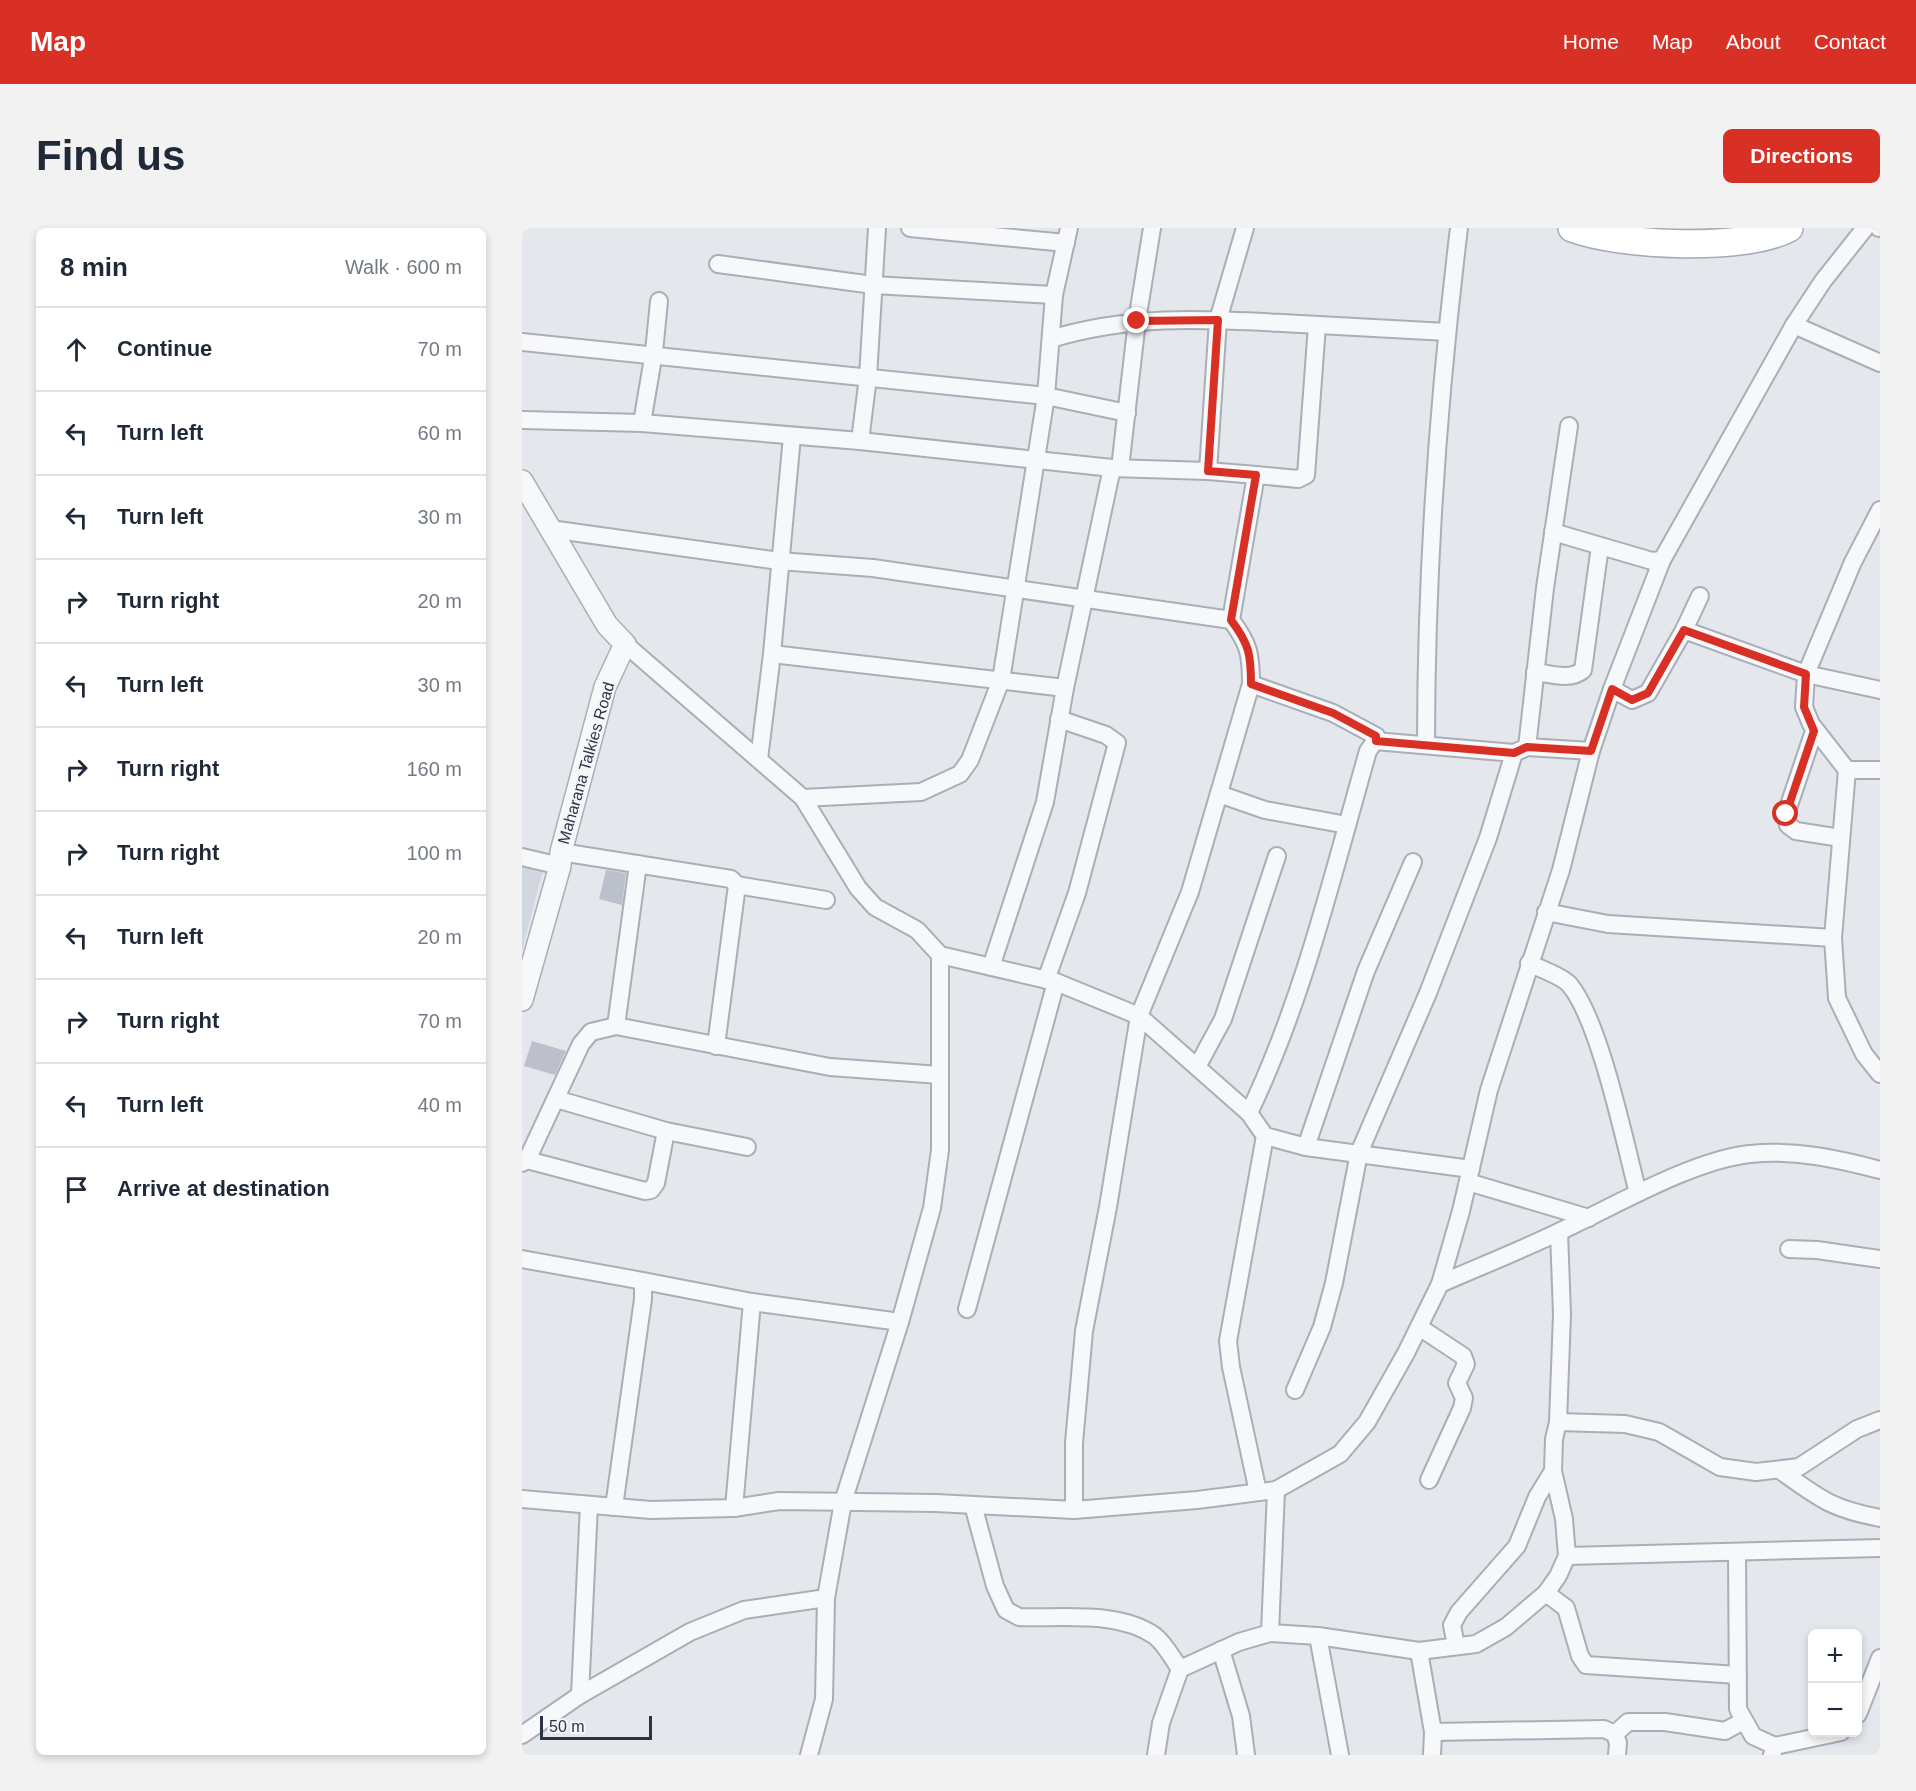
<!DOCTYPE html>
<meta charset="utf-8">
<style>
:root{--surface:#fff;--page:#f2f2f3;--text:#1f2937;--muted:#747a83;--line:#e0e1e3;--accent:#d93025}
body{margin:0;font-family:Helvetica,sans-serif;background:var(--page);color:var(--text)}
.controls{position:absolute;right:18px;bottom:18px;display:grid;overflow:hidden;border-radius:9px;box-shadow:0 3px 9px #0003}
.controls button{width:54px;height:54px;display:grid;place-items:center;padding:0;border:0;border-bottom:2px solid var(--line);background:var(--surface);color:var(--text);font:30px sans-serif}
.scale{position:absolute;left:18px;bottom:15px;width:112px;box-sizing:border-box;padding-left:6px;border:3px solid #2b3445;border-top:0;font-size:16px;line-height:21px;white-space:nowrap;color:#2b3445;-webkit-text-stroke:4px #f4f6f9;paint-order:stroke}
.stop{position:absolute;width:18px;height:18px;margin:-14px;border:4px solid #d93025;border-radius:50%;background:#fff}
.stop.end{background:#d93025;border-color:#fff;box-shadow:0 2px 6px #0008}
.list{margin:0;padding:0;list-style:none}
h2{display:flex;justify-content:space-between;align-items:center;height:78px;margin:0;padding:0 24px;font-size:26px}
h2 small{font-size:20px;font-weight:400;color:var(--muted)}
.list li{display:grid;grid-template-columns:39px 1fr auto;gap:18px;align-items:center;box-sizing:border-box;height:84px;padding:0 24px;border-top:2px solid var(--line)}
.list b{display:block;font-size:22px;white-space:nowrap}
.list em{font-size:20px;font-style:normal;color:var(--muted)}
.icon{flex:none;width:33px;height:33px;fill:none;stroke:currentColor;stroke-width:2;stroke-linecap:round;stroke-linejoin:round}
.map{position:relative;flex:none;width:1358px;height:1527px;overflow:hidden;border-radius:9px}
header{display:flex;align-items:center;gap:36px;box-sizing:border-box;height:84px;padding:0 30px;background:var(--accent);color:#fff}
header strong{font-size:28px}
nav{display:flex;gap:33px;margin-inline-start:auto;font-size:21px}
.intro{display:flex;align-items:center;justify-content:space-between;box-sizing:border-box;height:144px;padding:0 36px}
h1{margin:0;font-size:42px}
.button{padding:15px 27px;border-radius:9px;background:var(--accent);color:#fff;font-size:21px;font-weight:700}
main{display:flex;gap:36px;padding:0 36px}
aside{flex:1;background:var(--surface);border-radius:9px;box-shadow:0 3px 9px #0003}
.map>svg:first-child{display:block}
.built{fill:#d2d6de}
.building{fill:#bbc0ca}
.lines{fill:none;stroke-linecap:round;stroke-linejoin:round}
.minor-casing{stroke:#a9aeb7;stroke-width:20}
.tertiary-casing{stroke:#a9aeb7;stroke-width:24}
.primary-casing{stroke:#a3abb8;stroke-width:30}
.minor{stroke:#f7f8fa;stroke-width:16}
.tertiary{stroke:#f7f8fa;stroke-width:21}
.primary{stroke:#fff;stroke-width:27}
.route{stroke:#d93025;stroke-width:8}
.labels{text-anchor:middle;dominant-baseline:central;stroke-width:4.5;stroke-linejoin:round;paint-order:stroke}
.street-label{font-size:16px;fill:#2b3445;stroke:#f4f6f9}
</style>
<header>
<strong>Map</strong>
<nav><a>Home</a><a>Map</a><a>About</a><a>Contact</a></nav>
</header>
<div class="intro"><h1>Find us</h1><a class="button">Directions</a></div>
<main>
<aside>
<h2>8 min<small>Walk · 600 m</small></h2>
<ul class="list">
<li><svg class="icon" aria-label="ahead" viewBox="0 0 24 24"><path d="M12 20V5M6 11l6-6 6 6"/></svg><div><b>Continue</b></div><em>70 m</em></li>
<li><svg class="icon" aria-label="left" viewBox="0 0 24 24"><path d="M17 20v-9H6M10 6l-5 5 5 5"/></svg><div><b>Turn left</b></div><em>60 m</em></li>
<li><svg class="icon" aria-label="left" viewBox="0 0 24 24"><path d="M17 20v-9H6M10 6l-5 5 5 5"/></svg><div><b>Turn left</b></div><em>30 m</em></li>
<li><svg class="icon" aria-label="right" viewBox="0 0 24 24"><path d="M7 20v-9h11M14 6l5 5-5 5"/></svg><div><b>Turn right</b></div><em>20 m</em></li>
<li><svg class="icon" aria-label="left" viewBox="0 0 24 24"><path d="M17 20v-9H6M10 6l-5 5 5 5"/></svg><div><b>Turn left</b></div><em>30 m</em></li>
<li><svg class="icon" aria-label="right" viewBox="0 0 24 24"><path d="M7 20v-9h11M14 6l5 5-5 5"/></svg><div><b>Turn right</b></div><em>160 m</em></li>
<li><svg class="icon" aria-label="right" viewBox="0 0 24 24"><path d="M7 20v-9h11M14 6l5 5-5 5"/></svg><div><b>Turn right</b></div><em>100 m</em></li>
<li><svg class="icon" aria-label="left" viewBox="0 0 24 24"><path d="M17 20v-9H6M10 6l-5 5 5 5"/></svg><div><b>Turn left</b></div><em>20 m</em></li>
<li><svg class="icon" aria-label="right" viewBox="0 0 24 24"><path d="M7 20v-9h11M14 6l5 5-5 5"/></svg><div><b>Turn right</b></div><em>70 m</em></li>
<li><svg class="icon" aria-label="left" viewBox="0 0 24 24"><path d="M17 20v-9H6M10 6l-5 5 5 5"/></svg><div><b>Turn left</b></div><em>40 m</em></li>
<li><svg class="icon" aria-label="arrive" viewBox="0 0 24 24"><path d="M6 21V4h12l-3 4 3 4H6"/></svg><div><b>Arrive at destination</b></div></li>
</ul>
</aside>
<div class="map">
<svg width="1358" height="1527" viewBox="0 0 1358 1527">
<rect width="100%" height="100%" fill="#e4e7ec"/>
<path class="built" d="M0,634L22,638L0,723Z"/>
<g class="building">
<path d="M84,642L104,645L100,677L77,671Z"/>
<path d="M10,813L44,823L33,847L2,838Z"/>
</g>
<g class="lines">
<g class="minor-casing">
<g id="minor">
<path d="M388,0L544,15"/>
<path d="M1357,0H1358"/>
<path d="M196,36L351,57L532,67"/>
<path d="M1272,97L1358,135"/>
<path d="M529,111C608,87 679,91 760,95C815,98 870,101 925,104"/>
<path d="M0,114L524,168L605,185"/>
<path d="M0,192L120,195L338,213L590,240L686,243"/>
<path d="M120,195L132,124L137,73"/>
<path d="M338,213L346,149L355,0"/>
<path d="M598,240L615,93L630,0"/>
<path d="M734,247L776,251L784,247L795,97"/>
<path d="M1358,282L1331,334L1284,446L1358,462"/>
<path d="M28,301L257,333L351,340L709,392L734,247L686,243L696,92L723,0"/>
<path d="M1031,304L1130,333L1140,332"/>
<path d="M1162,402L1284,446L1282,479L1289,496L1325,542"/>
<path d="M103,416L281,570L336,660L353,679L395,702L418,727L534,754L617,788L727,885L743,908L784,919L949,941"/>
<path d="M250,426L543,460"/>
<path d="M1013,444C1029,446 1048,453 1061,442L1078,318"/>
<path d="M729,456L811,485L854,508L853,513"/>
<path d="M1090,461L1110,472L1126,465L1162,402L1178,368"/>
<path d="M1292,503L1264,586L1266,597L1274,603L1319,610"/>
<path d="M904,516C904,343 916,172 937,0"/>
<path d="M1005,519L1023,360L1047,198"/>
<path d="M237,531L250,426L270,208"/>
<path d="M697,566L743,582L825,597"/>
<path d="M281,570L399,564L438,546L448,532L479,452L524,168L532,67L547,0"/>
<path d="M39,624L209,651L215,657L194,818"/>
<path d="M0,629L38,638"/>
<path d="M215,657L304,672"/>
<path d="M1024,684L1086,696L1311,710L1325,542H1358"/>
<path d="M1311,710L1315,770L1342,826L1358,846"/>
<path d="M1007,735C1018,741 1038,747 1047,756C1078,792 1103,916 1116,965"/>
<path d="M469,739L523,574L543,460L590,240"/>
<path d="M524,752L555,665L595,515L584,507L537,491"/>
<path d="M94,798L116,636"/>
<path d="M675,839L701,791L755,628"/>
<path d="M34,871L144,903L225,919"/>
<path d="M727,885C782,770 811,645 846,523L853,513L992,525L1005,519L1069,523"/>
<path d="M784,919L844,743L891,634"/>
<path d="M5,932L123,963L129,962L134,955L144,903"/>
<path d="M0,935L5,932L59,816L69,804L94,798L308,839L418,847"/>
<path d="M946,954L1067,990"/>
<path d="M1267,1021L1295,1022L1358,1031"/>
<path d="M0,1031L121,1053"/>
<path d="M918,1056C961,1037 1005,1020 1047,999C1098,975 1172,932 1228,926C1272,921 1316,931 1358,942"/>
<path d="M445,1081L534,754"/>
<path d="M897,1099L941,1128L944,1136L935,1155L942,1170L940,1180L907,1252"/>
<path d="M773,1162L800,1099L812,1055L837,925L906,765L966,610L992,525"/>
<path d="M1036,1194L1040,1086L1037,1004"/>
<path d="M1259,1243C1298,1271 1310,1281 1358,1290"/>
<path d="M736,1264L709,1139L706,1113L743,908"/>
<path d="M0,1271L129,1282L212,1280L257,1273L414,1275L552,1282L675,1272L754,1262L818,1226L845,1194L884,1125L918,1056L939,983L967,862L1039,642L1069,523L1090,461L1140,332L1272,97L1301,53L1343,0"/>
<path d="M451,1277L473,1358L484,1382L497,1389C540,1391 596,1382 633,1408C643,1416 651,1431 658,1441"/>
<path d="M92,1279L121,1071V1053L230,1074L378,1094"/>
<path d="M212,1280L230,1074"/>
<path d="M552,1282V1215L562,1103L586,979L617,788L668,664L729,456C729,426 727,416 709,392"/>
<path d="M1215,1325L1216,1481L1231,1508L1253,1518"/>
<path d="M1045,1328L1358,1320"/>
<path d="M1024,1365L1044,1380L1058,1428L1064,1437L1216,1447"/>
<path d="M748,1405L754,1262"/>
<path d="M796,1408L818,1527"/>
<path d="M934,1418L930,1397L937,1384L995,1318L1015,1269L1031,1243"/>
<path d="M699,1422L719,1488L724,1527"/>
<path d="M897,1423L911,1504L910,1527"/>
<path d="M58,1467L67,1277"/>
<path d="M1336,1486L1358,1430"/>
<path d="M911,1504L1082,1501L1093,1506L1096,1515L1095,1527"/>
<path d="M1093,1506L1106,1494H1143L1203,1503L1221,1493"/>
<path d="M0,1507L58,1467L168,1404L222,1382L304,1370"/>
<path d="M287,1527L302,1471L304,1370L321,1274L378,1094L410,980L418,922V727"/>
<path d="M634,1527L639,1495L658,1441L717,1414L748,1405L796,1408L897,1423L954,1416L984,1399L1024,1365L1036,1348L1045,1328L1042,1291L1031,1243L1032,1211L1036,1194L1103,1196L1137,1204L1198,1239L1234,1244L1277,1239L1335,1201L1358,1192"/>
<path d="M1250,1527L1253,1518L1319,1504"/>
</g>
</g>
<g class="tertiary-casing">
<path id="tertiary" d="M0,253L85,397L103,416L83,459L39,624L38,638L0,772"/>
</g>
<g class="primary-casing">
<path id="primary" d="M1050,0C1097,18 1222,24 1267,0"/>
</g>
<use href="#minor" class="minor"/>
<use href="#tertiary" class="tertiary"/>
<use href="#primary" class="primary"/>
</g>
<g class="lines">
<path class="route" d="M615,93L696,92L686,243L734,247L709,392C727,416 729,426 729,456L811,485L854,508V513L992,525L1005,519L1069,523L1090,461L1110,472L1126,465L1162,402L1284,446L1282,479L1292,503L1264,586"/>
</g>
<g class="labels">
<g class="street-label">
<text transform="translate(64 535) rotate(-74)">Maharana Talkies Road</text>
</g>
</g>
</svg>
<div class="controls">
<button>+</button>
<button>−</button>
</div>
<div class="scale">50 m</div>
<div class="stop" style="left:1264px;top:586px"></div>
<div class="stop end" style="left:615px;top:93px"></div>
</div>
</main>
